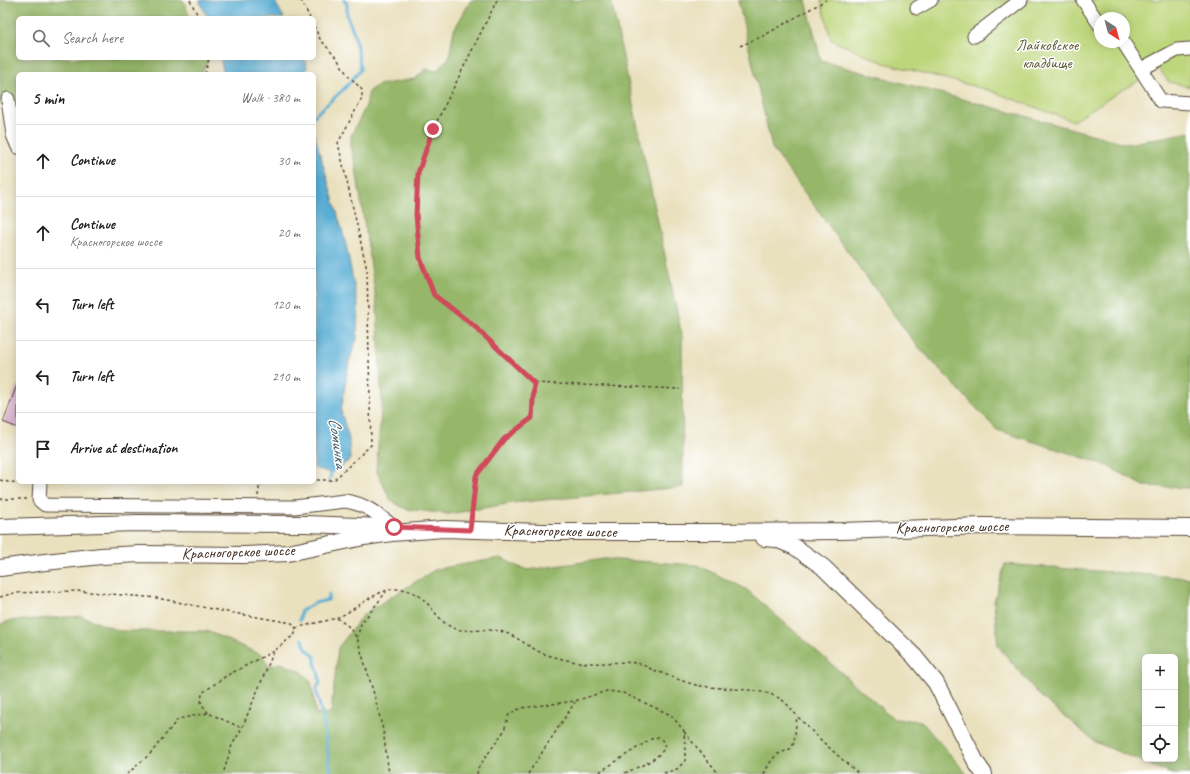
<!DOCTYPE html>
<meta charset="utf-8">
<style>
:root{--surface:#fff;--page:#f6f6f6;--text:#202124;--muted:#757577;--line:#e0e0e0}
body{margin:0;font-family:Caveat,sans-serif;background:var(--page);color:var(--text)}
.controls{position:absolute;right:12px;bottom:12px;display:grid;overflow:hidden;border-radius:6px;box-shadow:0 2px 10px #0003}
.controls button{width:36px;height:36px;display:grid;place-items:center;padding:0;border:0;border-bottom:1px solid var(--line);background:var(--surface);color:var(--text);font:20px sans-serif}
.compass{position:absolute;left:1094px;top:12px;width:36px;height:36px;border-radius:50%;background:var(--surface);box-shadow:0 2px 10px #0003;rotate:144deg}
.stop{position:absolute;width:12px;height:12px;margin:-9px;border:3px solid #d1495b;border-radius:50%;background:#fff}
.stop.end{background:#d1495b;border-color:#fff;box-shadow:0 1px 4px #0008}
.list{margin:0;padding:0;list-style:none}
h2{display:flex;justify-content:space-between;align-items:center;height:52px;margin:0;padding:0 16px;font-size:17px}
h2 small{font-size:13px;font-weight:400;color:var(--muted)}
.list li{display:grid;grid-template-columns:26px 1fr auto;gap:12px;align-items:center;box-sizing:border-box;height:72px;padding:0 16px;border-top:1px solid var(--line)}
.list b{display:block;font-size:15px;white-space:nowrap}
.list p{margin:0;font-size:13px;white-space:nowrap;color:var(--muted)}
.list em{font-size:13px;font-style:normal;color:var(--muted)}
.icon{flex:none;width:22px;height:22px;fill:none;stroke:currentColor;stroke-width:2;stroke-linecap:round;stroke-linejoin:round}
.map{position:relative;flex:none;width:1190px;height:774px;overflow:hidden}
.search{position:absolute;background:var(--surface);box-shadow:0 2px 10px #0003;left:16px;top:16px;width:300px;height:44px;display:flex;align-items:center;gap:10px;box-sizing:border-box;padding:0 14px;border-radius:6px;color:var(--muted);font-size:15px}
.panel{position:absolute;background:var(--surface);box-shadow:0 2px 10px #0003;left:16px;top:72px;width:300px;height:412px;border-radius:6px}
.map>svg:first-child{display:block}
.green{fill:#bdd67b;stroke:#7c804c;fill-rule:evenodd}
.forest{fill:#96b76b;stroke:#687044;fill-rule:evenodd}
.water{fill:#58aed4;stroke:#4a6c79}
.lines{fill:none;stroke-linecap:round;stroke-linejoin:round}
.stream{stroke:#58aed4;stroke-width:3}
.building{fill:#d4acc9}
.minor-casing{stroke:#554536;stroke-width:15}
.major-casing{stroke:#554536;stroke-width:18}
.path{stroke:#554536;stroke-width:1.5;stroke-dasharray:3 3;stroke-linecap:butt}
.minor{stroke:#fff;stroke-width:13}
.major{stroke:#fff;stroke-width:16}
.route{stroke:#d1495b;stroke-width:5}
.labels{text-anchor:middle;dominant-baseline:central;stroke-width:3;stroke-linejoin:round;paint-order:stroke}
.park-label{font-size:16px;fill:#625e3a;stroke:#fff}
.street-label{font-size:16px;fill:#3b2a1e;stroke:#fff}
.water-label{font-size:17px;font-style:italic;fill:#475f67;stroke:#fff}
</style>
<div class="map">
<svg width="1190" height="774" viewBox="0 0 1190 774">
<rect width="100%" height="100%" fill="#fff"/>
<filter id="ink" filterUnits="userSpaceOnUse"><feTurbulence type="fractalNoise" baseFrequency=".025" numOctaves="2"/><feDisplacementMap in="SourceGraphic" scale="8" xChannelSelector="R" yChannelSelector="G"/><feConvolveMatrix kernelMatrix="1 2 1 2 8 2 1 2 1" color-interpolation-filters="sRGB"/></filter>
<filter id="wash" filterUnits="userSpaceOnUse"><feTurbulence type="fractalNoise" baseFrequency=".012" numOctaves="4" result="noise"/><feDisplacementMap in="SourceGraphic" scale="16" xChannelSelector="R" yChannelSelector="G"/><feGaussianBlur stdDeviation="0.9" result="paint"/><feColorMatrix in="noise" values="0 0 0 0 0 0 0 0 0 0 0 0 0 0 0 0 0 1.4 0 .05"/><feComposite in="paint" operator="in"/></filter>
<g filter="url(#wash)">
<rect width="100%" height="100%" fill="#e9e0bd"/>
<path class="green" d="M821,0H1190V87L1169,82L1159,69L1119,92L1073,121L988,90L884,63L831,40ZM1100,18H1124V42H1100Z"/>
<g class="forest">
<path d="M0,0H183L190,18H18V58H207L208,61L201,74H18V101L0,105Z"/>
<path d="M471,0H611L682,336L683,487L512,503L449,514L406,509L398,505L390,499L376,470L382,402L377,306L356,168L351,146V136L366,106L369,91L378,85L415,79L426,69L437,71L449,57L454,30Z"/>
<path d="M738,0H806L821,61L1128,144L1190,132V488L1144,486L1106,465L997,430L914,342L772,148Z"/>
<path d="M501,558L519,567L528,570L604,559L697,565L746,589L894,719L921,721L967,774H0V625L9,621L81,616L119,631H207L262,655L269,666L281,663L302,672L311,682L316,714L331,713L338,648L364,614L436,569Z"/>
<path d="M1005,564L1190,578V774H1172L1095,742L1039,695L998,646L994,602ZM1145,657H1175V759H1145Z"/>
</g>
<g class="water">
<path d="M199,0H274L284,18H208Z"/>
<path d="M220,58H304L307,67L303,74H224Z"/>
<path d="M314,133L345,240L358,305L357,339L349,362L341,411L349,439L350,460L331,473L314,468Z"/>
</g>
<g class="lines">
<g class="stream">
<path d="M314,116L344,89L361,69L354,33L347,16V4L344,0"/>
<path d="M329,482L331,473V470"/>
<path d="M300,620L301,611L315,603L328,600L329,594"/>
<path d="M303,639L305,647L315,657V663L318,671L320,682L316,690L323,719L331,774"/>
</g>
</g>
<g id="blocks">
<path class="building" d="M17,385H18V428L3,422Z"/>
</g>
</g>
<g filter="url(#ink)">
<use href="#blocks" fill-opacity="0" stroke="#554536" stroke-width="1"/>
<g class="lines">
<g class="minor-casing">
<g id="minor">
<path d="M1083,0L1100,25"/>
<path d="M917,8L931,0"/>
<path d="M974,36L1021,0"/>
<path d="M1123,42L1161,101L1190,103"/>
<path d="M1141,69L1177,50L1190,49"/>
<path d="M8,99L13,135L18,147"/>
<path d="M40,482L39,500L45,505L294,507L345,501C364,503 379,515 394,527"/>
</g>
</g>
<g class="major-casing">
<g id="major">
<path d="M0,527L137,523L306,524L383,527"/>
<path d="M764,538L776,539L795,547L823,567L914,656L936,683L977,764L984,774"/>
<path d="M0,568L45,562L101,556L140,554L245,555L288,553L364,537L392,533L444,529L543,532H714L842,531L983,526L1190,528"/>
</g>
</g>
<g class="path">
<path d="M190,0L199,18"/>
<path d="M301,0L310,18"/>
<path d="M497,0L433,129L418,173L416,215L420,258L434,295L474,325L534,383L680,389"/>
<path d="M314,26L320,39L338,60L349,77L354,81L362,90V98L338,143L356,221L367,270L371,445L334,480H314"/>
<path d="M740,46L763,36L826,0"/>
<path d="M205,74L209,58"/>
<path d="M0,480L8,482L30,483"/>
<path d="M260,484L271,482"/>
<path d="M258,496L260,482"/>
<path d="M0,499H27"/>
<path d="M471,517L476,476L504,439L532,418L534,383"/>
<path d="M0,597L14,593L77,591L157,598L227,612L292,623L296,628L295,634L274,651L242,728L232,745L223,774"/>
<path d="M337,618L348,626L357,638L374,694L383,730L389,774"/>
<path d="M296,628C309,624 323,622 336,618C358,610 376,587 401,589C431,593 432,621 456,629C471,633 489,627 503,632C520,637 533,652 551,656C564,660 578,663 592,663C606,664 621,661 636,663C642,664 648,668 654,670C667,675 681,681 696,685C719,690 761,687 779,698C788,703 792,711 799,718C818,738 838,756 859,774"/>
<path d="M357,638L361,624L386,592"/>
<path d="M208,713L201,703L202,693L226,676L274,651"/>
<path d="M684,732L719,774"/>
<path d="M127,774L150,754L178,719L208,713L242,728"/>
<path d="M477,774L478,768L504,731L509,714L521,708L575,701L607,691L623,693L671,715L684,731L685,749V761L677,769L661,774"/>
<path d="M528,774L575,702"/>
<path d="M594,774L601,771L651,739L658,737C682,751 632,770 622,774"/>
<path d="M764,774L769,764L776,755L790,749L794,743L797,716"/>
</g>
<use href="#minor" class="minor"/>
<use href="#major" class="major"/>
</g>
</g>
<g class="lines" filter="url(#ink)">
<path class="route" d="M394,527L470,530L476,476L504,439L532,418L534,383L474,326L434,295L420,258L416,215L418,173L433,129"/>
</g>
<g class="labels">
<g class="park-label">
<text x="1047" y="45">Лайковское<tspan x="1047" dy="18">кладбище</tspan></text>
</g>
<g class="street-label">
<text transform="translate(952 527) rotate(-1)">Красногорское шоссе</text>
<text transform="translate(560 531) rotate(1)">Красногорское шоссе</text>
<text transform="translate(238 552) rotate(-2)">Красногорское шоссе</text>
</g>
<g class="water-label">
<text transform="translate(338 443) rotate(82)">Соминка</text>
</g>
</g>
</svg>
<div class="controls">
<button>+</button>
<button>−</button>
<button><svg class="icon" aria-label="locate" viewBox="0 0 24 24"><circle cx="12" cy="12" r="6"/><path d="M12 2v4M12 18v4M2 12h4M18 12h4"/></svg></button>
</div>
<svg class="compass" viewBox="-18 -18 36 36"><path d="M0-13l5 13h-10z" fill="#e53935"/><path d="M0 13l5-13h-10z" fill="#757577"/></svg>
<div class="stop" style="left:394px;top:527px"></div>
<div class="stop end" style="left:433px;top:129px"></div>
<div class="search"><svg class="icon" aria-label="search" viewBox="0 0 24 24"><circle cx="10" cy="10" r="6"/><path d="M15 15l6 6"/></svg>Search here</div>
<section class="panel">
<h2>5 min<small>Walk · 380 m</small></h2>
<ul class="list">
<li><svg class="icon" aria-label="ahead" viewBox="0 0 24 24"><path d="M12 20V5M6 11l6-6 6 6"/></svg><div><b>Continue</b></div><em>30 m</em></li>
<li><svg class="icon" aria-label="ahead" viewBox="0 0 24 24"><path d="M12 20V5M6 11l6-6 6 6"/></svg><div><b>Continue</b><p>Красногорское шоссе</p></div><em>20 m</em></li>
<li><svg class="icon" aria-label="left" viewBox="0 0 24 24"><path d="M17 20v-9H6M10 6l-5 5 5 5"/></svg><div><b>Turn left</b></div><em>120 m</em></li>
<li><svg class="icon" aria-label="left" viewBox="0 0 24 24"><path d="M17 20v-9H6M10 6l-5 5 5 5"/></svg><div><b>Turn left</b></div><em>210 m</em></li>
<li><svg class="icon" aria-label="arrive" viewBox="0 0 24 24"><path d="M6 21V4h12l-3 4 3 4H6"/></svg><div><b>Arrive at destination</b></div></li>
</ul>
</section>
</div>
